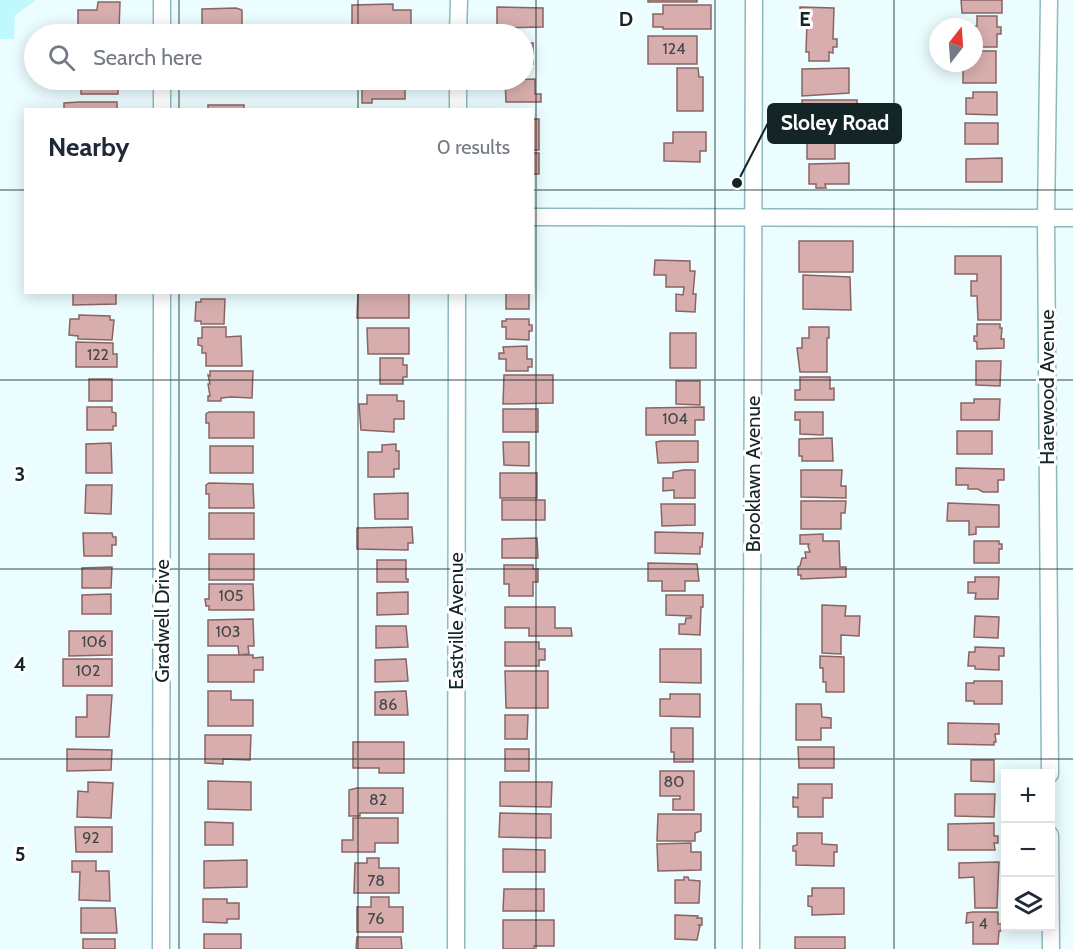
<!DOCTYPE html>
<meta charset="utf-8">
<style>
:root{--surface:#fff;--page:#f6f6f7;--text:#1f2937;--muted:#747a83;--line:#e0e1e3}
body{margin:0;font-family:Cabin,sans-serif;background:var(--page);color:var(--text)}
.controls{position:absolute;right:18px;bottom:18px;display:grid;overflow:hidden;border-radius:0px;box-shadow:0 3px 15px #0003}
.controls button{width:54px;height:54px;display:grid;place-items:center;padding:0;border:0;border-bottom:2px solid var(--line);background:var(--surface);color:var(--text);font:30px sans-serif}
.compass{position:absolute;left:929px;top:18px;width:54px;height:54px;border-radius:50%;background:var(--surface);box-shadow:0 3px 15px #0003;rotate:17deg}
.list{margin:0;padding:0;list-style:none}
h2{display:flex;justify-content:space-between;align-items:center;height:78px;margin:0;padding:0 24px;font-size:26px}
h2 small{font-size:20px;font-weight:400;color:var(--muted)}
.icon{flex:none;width:33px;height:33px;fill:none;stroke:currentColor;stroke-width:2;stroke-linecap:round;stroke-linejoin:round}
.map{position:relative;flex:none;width:1073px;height:949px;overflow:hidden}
.search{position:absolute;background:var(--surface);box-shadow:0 3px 15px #0003;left:24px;top:24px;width:510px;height:66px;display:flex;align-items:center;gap:15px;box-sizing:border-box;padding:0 21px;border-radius:33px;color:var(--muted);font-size:22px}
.panel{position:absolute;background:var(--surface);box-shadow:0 3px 15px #0003;left:24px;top:108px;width:510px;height:186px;border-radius:0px}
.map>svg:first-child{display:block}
.built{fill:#bff8fd}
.building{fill:#d7aead;stroke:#896463;stroke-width:1.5}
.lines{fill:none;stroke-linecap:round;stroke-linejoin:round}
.street-casing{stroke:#8dbabe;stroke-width:19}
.street{stroke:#fff;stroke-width:16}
.grid{fill:none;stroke:#132527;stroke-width:1.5;stroke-opacity:0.55}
.labels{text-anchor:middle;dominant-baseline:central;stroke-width:6;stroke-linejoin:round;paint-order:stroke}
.number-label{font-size:16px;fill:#444748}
.street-label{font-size:20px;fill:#132527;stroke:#fff}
.grid-label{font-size:20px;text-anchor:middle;font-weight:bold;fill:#132527;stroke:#fff;stroke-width:6;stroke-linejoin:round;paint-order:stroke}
.leader{fill:none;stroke:#132527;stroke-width:2}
.callout-dot{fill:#132527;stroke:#fff;stroke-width:2}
.callout{fill:#132527;stroke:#132527;stroke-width:2}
.callout-label{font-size:21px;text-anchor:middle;font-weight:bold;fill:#fff}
</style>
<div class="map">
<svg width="1073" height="949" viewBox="0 0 1073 949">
<rect width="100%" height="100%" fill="#ebfdff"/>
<path class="built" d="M0,0H36L15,15L14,39H0Z"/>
<g class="building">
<rect x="648" y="0" width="49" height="2"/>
<path d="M961,0H1002V13H962Z"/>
<path d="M98,2H120L119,31L78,32V10H97Z"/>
<path d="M393,4V10H411V31L352,32V5Z"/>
<path d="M663,5H711V29H663V27H653V14H663Z"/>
<path d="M497,7L543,8V27L497,28Z"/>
<path d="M800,7L834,8L833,39H837V47H833V53L829,52V61H809V52H806L807,21H800Z"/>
<path d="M236,8L242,10V32L202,33V9Z"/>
<path d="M977,16H997V27H1001V34H997V47H974V27H960L977,26Z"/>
<rect x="648" y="36" width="49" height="28"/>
<rect x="524" y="43" width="9" height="21"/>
<path d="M974,51H996V83H963V63H974Z"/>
<path d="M677,68H698L699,77H703V111H677Z"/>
<path d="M849,68V93L802,96V69Z"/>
<path d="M535,79V94H541V102H506L505,80Z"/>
<rect x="81" y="80" width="37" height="14"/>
<rect x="208" y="80" width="23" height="7"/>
<path d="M371,80H399V87L405,86V99H372V103H362V86H371Z"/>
<path d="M973,92H997V115L966,114V98H973Z"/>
<path d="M802,100H857V113H849V120L802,121Z"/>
<path d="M79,102H117V110H64V103Z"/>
<rect x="208" y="105" width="36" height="5"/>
<rect x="532" y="119" width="7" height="31"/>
<rect x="965" y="123" width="33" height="21"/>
<path d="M811,131H835V159H807V132Z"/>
<path d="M673,132H706V151H700V162L664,161V143H673Z"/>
<rect x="532" y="153" width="7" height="21"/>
<path d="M1002,158V182H966V159Z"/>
<path d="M849,163V184H825L826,188H816V184H809V164Z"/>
<rect x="799" y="241" width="54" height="31"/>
<path d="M955,256H1001V320H978L977,296H971V281H977V274H955Z"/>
<path d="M655,260L690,261V271H695L693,294H696L695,312L676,311V294L683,295L684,287H666V275H654Z"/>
<path d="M803,275L850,277L851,310L803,309Z"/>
<path d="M73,292H116V304L73,305Z"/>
<path d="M358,292H409V318H357Z"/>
<rect x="506" y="292" width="23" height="17"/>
<path d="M201,299H225L224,324H201V321H195L196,302H201Z"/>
<path d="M79,315L110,316V320H114L112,340L78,339V336L69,335L70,319H79Z"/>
<path d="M506,319H529V325H532V331H529V340L506,339V327H502V321H506Z"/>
<path d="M977,324H1000V328H1002L1001,339H1004V348L977,349V342L974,341V336H977Z"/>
<path d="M202,327H226V337L241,336L242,366H206V353H202V346L198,345V338H202Z"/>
<path d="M809,327H829V338H827V372H800L797,348H802V338H809Z"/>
<path d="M367,328H409V354H368Z"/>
<rect x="670" y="333" width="26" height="35"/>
<path d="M76,342L113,343V354H117V367H76Z"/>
<path d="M527,346V359H532V367H528V371H506V359H499V353H504L503,347Z"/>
<path d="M380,358H403V365H407V377H403V384H380Z"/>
<path d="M976,361H1001L1000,386L976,385Z"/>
<path d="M210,371H253L252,398L231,397L221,398V401H208V396H210L208,384H210L208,375L210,376Z"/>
<path d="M504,375H553V403L503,404Z"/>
<path d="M800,377H830V389L834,388V400H795V390H800Z"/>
<rect x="89" y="379" width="23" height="22"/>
<path d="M676,381H700V405L676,404Z"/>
<path d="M367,395H397V401H404V419H394V432L361,430L359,404H367Z"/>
<path d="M974,399H1000L999,420H961V403H974Z"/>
<path d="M87,407H112V412L116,413V426H113V430H87Z"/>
<path d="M704,407V420H695V435H646V408Z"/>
<rect x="503" y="409" width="35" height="23"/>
<path d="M209,412H254V438H209V423H206V414Z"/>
<path d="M795,412H823V435L800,434V420H795Z"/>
<rect x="957" y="431" width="35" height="23"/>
<path d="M832,438L833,461H802V456H799V439Z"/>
<path d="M661,441H698V462L658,463L656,442Z"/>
<path d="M503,442H529V466L504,465Z"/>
<path d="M111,443L112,473H86V444Z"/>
<path d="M396,444V451H399V469H394V477H368V452H382V445Z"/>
<rect x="210" y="446" width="43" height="27"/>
<path d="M956,468L1004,469V480H998V492H983L978,489H968V485H956Z"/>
<path d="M683,470H695V498H674V490L663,491V478H673V472Z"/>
<path d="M801,470H842L841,486H846V498L801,497Z"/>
<rect x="500" y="473" width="37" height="25"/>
<path d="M209,483L253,484L254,508H209V494H206V485Z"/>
<path d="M86,485H112L111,514L85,513Z"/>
<path d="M408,493V519H375L374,494Z"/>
<rect x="502" y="500" width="43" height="20"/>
<path d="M801,501H846L845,513H841V529H801Z"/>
<path d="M948,503L999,505V527H976V534L969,535V521H947Z"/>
<path d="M661,504H695V525L662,526Z"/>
<rect x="209" y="513" width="45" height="26"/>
<path d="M412,527L413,543H408V550L357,549V528Z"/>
<path d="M655,532L703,533L702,547H700V554L655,553Z"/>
<path d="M83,533H112L113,537H116V545H112V556H84Z"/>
<path d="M823,534V541H839L840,567H846V577L801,579V575H798V567L800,566L802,558H806L805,552H810L808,546L809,544H800V535Z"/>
<path d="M537,538L538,558H502V539Z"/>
<path d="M974,541H999V544H1002V549H999V563H974Z"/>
<rect x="209" y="554" width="45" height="26"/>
<path d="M377,560H406V579H408V582H377Z"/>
<path d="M648,563L697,564L699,581H685V591H662V581H648Z"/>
<path d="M504,565H533V569H538V582H533V596H509V584H504Z"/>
<path d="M112,567L111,588H82V568Z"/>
<path d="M975,577H999L998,599H975L976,593H968V582H975Z"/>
<path d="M209,584H253L254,610H209V606H206L205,599H209Z"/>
<path d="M408,592V614L377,615V593Z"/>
<path d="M111,594V614H82V595Z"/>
<path d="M666,595H703V607H701L700,635L679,634V624H685L686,618H691V616L666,615Z"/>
<path d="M822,605L846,606L845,616H860L859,636L841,635V654L822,653Z"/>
<path d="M505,607H555V628H571L572,636H529V628H505Z"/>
<path d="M975,616L999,617L998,638L974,637Z"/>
<path d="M253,619L254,646H248L249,654L239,655L238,646H208V620Z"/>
<path d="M376,626H406L408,647L376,648Z"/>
<path d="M69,631H112V655L69,656Z"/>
<path d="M505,642H539V649H545V660H539V666H505Z"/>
<path d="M975,647L1004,648V656H999V670L975,669V666H968L969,652H975Z"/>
<path d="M660,649H701V683L660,682Z"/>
<path d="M208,655H253V658L263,657V670H254V682H208Z"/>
<path d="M820,656L844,657V692H826V682H823V668H820Z"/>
<rect x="63" y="659" width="49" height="27"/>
<path d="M406,659L408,681L375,682V660Z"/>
<path d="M505,671H548V708H506Z"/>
<path d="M974,681H1002V704H974V701H966V683H974Z"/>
<path d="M208,691H231V700H253V726H208Z"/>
<path d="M406,691L408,715H375V692Z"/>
<path d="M670,694H700V717L660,716V699H670Z"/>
<path d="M87,695H112L109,737H76V717H87Z"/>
<path d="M796,704H821L822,717L831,718V728H821V740H796Z"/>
<path d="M505,715H528L527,739H505Z"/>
<path d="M948,723L999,724V734H995L996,742H994V745L948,744Z"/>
<path d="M671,728H693V762H674V752H671Z"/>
<path d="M205,735H251L250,760L223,759V764L205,763Z"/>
<path d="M353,742H404V773H379V768H353Z"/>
<path d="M798,747H834V768H799Z"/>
<path d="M67,749L112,750L111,770L67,771Z"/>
<rect x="505" y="749" width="24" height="22"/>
<path d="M971,760H994V782L971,781Z"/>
<path d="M660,771H694V810H673V799H680V796H660Z"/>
<path d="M208,781L251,782V810L208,809Z"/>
<path d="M88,782L113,783L111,818L77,817L78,791L88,792Z"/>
<path d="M500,782H552L551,807L500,806Z"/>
<path d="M798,784H832V798H823V817H798V807H793V797L798,798Z"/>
<path d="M357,788H403V813H360V816H349V790Z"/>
<path d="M955,794H995L994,817L955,816Z"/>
<path d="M500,813L551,814V838L499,837Z"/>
<path d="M658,814H701V831L695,833V841H657Z"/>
<path d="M353,818H398V843H375V852H342V840H353Z"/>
<path d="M205,822L233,823V845H205Z"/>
<path d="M994,823V836H998V843H994L995,850H948V824Z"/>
<path d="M75,827H112V852H76Z"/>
<path d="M797,833H822V844L837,845V852H834V866L796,865V851H793V846L797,845Z"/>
<path d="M691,843V852H701V870L658,871L657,844Z"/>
<path d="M503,849L545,850V872H503Z"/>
<path d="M367,858H379V868H399V893H354L355,863H367Z"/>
<path d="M247,860V887L204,888V861Z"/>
<path d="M72,861H96V871H109L110,901L79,900L80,872H72Z"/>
<path d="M999,862L997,908H975L974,877L959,878V863Z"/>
<path d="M684,877H688L689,880L700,881L699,903H675V880H684Z"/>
<path d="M812,888H844V914L812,915V907L808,906V896H812Z"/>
<path d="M504,889H544V911H503Z"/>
<path d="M371,897H389V907H403V932H357V907H371Z"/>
<path d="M203,899H227V903H239V919H227V923L203,922Z"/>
<path d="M81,908H115L117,933H81Z"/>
<path d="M973,912H998V924H1002L1001,931H999L998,944H973V922L966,923L967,913Z"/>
<path d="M675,915L698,916L697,918H702V925H698L700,926L697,940L675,939Z"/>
<path d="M503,920H554V946H534V949H503Z"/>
<rect x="204" y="934" width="37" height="15"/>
<path d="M357,937H401L402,949H356Z"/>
<rect x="795" y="937" width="50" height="12"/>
<rect x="83" y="939" width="32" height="10"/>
</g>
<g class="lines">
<g class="street-casing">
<g id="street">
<path d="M162,0V34"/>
<path d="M1049,0L1046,218L1050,774"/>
<path d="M458,34L459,0"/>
<path d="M162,80V110"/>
<path d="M458,110V80"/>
<path d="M532,217L1073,218"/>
<path d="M1050,835L1051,949"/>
<path d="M161,949L162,292"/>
<path d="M456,949L457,292"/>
<path d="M751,949L754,0"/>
</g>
</g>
<use href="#street" class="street"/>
</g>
<path class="grid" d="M179,0V34M358,0V34M536,0V949M715,0V949M894,0V949M179,80V110M358,80V110M0,190H26M532,190H1073M179,292V949M358,292V949M0,380H1073M0,569H1073M0,759H1073"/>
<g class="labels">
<g class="number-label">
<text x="674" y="48">124</text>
<text x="98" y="354">122</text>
<text x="675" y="418">104</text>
<text x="231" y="595">105</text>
<text x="228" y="631">103</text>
<text x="94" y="641">106</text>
<text x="88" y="670">102</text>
<text x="388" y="704">86</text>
<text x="674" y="781">80</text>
<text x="378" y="799">82</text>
<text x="91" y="837">92</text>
<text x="376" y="880">78</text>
<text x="376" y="918">76</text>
<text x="983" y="923">4</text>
</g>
<g class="street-label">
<text transform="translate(1047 387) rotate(-90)">Harewood Avenue</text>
<text transform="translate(753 474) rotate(-90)">Brooklawn Avenue</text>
<text transform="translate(162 621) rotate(-90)">Gradwell Drive</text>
<text transform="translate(456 621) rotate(-90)">Eastville Avenue</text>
</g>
</g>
<g class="grid-label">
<text x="626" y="26">D</text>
<text x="805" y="26">E</text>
<text x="20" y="481">3</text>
<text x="20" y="671">4</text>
<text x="20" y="861">5</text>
</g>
<path class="leader" d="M737 183L768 123"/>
<circle class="callout-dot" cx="737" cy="183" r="6"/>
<rect class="callout" x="768" y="104" width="133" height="39" rx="6"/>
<g class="callout-label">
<text x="835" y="130">Sloley Road</text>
</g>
</svg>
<div class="controls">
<button>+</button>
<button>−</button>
<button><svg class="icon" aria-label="layers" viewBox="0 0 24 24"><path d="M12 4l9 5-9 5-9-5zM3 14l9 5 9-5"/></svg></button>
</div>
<svg class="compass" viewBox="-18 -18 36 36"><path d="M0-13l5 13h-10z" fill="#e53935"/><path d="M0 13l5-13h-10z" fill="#747a83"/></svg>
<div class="search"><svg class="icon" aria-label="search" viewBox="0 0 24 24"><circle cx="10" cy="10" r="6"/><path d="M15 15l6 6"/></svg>Search here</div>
<section class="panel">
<h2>Nearby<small>0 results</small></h2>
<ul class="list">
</ul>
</section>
</div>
